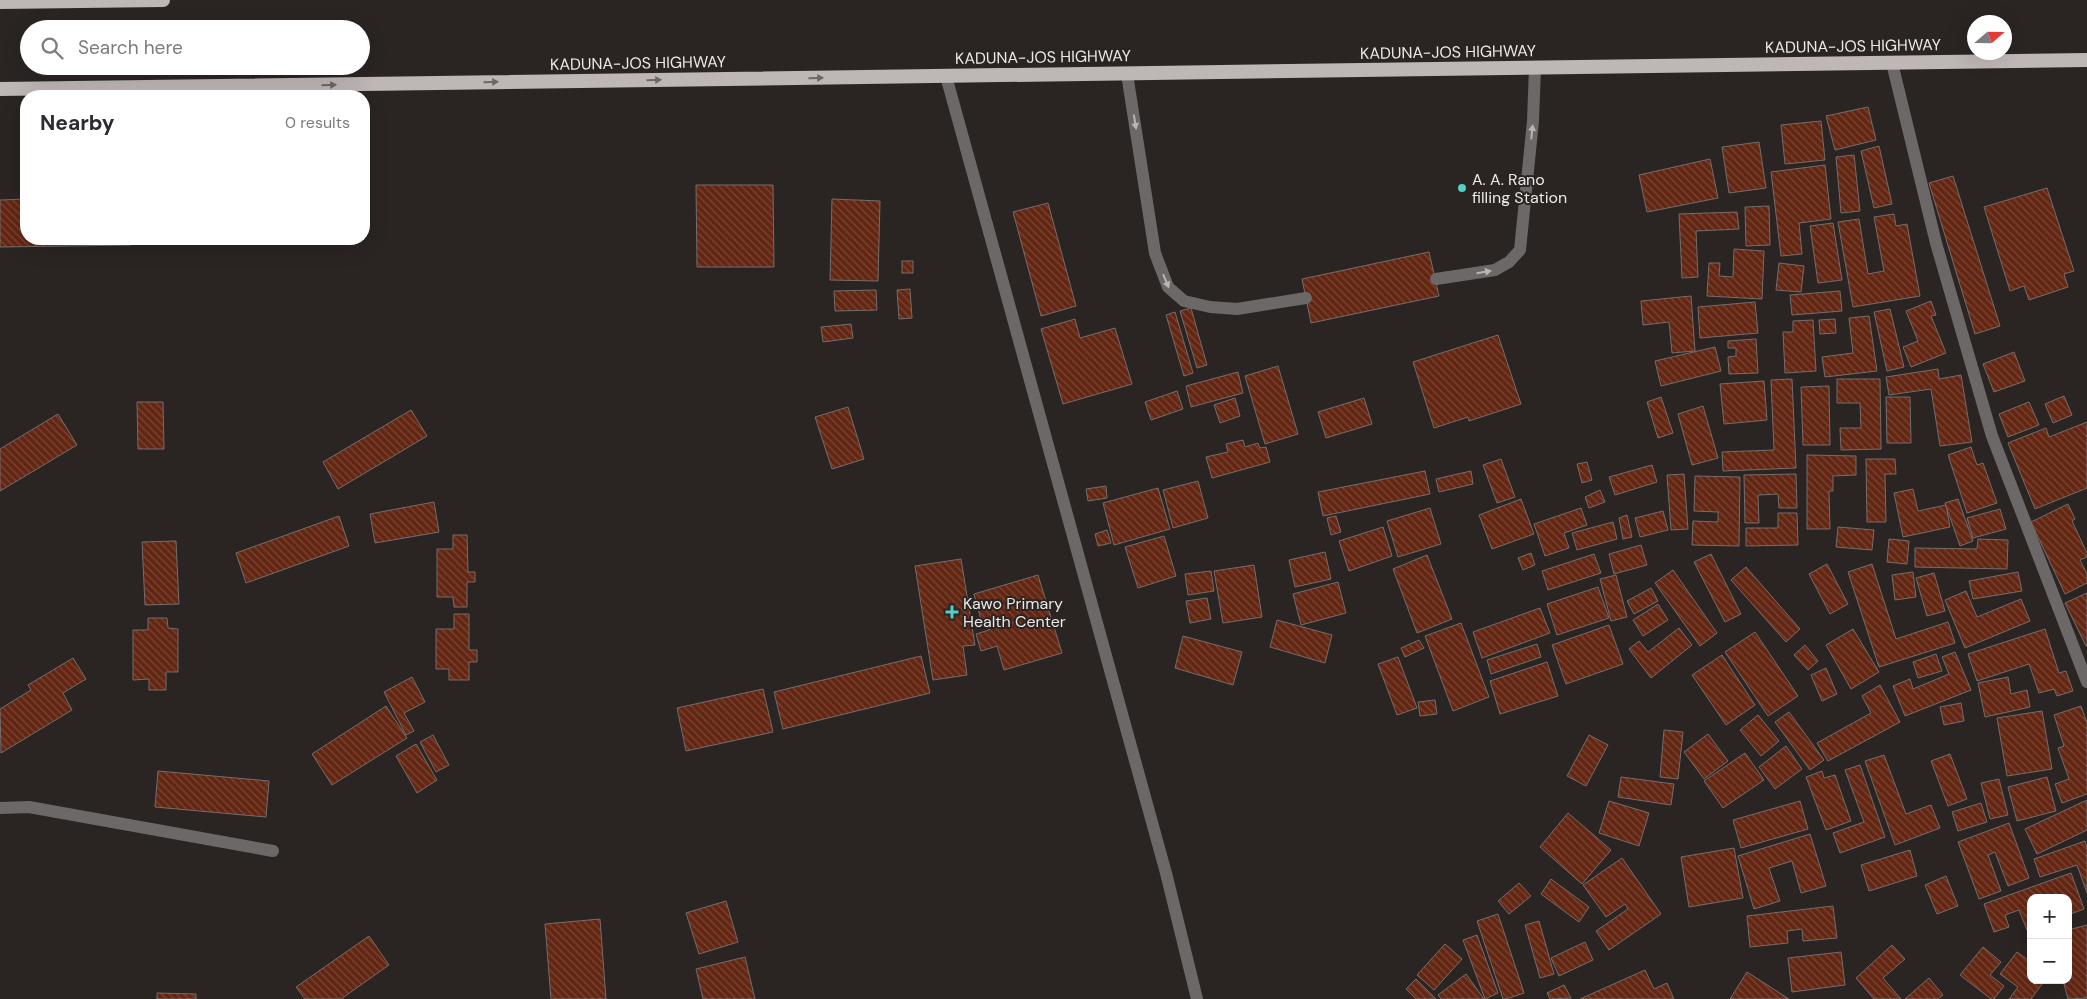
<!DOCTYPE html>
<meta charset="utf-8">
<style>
:root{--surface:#fff;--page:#f2f2f3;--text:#2b2b33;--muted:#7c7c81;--line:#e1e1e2}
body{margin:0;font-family:"DM Sans",sans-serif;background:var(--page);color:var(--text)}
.controls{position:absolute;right:15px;bottom:15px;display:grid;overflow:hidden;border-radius:10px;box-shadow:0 5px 20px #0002}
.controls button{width:45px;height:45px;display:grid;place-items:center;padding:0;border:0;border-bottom:1px solid var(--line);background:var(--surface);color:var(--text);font:25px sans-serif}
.compass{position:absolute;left:1967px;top:15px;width:45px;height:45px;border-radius:50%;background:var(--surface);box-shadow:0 5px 20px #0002;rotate:70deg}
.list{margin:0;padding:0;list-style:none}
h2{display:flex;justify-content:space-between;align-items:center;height:65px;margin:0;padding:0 20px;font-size:21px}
h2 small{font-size:16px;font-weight:400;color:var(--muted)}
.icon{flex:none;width:28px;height:28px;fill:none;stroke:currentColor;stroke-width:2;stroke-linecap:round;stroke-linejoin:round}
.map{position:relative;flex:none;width:2087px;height:999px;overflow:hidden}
.search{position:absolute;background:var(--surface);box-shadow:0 5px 20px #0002;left:20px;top:20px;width:350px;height:55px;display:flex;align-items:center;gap:12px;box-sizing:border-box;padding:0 18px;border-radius:28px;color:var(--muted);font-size:19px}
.panel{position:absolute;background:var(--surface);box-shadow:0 5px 20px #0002;left:20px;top:90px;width:350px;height:155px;border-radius:20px}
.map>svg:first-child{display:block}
.building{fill:url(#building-back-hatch);stroke:#746d6b}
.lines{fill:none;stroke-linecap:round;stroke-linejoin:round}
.service{stroke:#6b6867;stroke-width:12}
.minor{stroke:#6b6867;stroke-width:12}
.trunk{stroke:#beb7b5;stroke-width:14}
.oneway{fill:#6d6765}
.oneway2{fill:#b8b5b4}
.poi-dot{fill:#56cec4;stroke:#2a2523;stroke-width:2}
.labels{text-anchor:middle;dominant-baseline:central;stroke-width:4;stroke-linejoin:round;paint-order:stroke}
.street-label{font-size:16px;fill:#ece8e7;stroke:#2a2523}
.poi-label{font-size:16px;fill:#ece8e7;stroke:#2a2523;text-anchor:start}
</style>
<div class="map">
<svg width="2087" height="999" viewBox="0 0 2087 999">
<defs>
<pattern id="building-back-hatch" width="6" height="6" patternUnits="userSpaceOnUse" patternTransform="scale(1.25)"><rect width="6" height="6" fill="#632613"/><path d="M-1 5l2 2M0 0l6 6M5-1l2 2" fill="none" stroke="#7a4635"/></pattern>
</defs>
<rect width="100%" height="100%" fill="#2a2523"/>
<g class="building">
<path d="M1868,107L1876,140L1835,150L1826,116Z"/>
<path d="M1821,121L1825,160L1785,164L1781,125Z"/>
<path d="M1759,142L1766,188L1729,193L1722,147Z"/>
<path d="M1879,146L1892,204L1874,208L1861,151Z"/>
<path d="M1854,155L1860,211L1841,213L1836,157Z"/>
<path d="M1710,159L1718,198L1647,212L1639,175Z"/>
<path d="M1825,165L1831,219L1799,223L1802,254L1781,256L1771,172Z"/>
<path d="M1953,176L2000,326L1975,334L1929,183Z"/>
<path d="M696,185H773L774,267H697Z"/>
<path d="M2047,188L2074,271L2064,274L2068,287L2029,300L2024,286L2010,291L1984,207Z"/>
<path d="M26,199V239H131V245L0,247V200Z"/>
<path d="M832,199L880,201L878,281L830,280Z"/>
<path d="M1048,203L1076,306L1041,316L1013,212Z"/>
<path d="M1769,206L1770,245L1746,246L1745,207Z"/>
<path d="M1737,212L1739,229L1696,231L1698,277L1682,278L1679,214Z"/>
<path d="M1894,214L1896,226L1907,224L1920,296L1853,307L1838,222L1859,219L1868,274L1884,271L1874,217Z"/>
<path d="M1833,223L1842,280L1818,283L1810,226Z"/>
<path d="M1734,249L1764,251L1762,299L1707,296L1709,263H1720L1719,276L1733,277Z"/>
<path d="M1429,252L1439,296L1311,323L1302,279Z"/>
<rect x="902" y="261" width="11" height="12"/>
<path d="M1779,263L1804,266L1801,292L1776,290Z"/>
<path d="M910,289L912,318L899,319L897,290Z"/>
<path d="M876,290L877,310L835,311L834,291Z"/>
<path d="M1840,291L1842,311L1792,315L1790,295Z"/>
<path d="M1691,296L1695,351L1672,353L1669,322L1643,325L1641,301Z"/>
<path d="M1931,301L1936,315L1931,316L1946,353L1911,367L1903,347L1918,341L1906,311Z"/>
<path d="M1755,302L1758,333L1700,338L1698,307Z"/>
<path d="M1191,308L1207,365L1197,368L1180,311Z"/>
<path d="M1890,309L1904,367L1887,371L1874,312Z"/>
<path d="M1175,312L1193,373L1184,376L1166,315Z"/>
<path d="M1869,316L1877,371L1825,377L1822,357L1853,353L1849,318Z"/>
<path d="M1075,319L1080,338L1115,328L1132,384L1063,404L1041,329Z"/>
<path d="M1835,319L1836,333L1820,334L1819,320Z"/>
<path d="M1813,320L1816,371L1785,373L1783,332H1793V321Z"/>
<path d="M851,324L853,338L823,342L821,327Z"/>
<path d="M1498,335L1521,404L1469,421L1468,417L1434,428L1413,362Z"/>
<path d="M1756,339L1758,373L1729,374L1728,357L1736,356V348H1728V341Z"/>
<path d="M1715,347L1721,371L1661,386L1655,361Z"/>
<path d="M2014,352L2025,381L1994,392L1983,364Z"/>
<path d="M1278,366L1298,434L1265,444L1245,376Z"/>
<path d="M1938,369L1939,379L1961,375L1972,442L1940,446L1931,389L1889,395L1886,377Z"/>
<path d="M1238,372L1243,393L1191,407L1186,386Z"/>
<path d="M1792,379L1796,468L1723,471L1722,452L1774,450L1771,380Z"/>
<path d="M1837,379H1880L1881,449L1841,450L1840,428H1861L1860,403H1837Z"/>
<path d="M1764,381L1767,420L1724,424L1720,384Z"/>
<path d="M1829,386L1830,445H1803L1801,387Z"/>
<path d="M1177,391L1183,409L1151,420L1145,402Z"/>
<path d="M2064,396L2072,415L2053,423L2045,404Z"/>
<path d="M1661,397L1673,433L1658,438L1647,402Z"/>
<path d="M1886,397H1910L1911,443H1887Z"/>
<path d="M1235,398L1240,416L1220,423L1214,405Z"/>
<path d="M1364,398L1372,424L1326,438L1318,412Z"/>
<path d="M137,402H163L164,449H138Z"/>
<path d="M2029,402L2039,425L2008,437L1999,414Z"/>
<path d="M1703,406L1718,458L1692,465L1678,414Z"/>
<path d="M848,407L864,459L832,469L815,417Z"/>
<path d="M411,410L427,436L338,489L323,462Z"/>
<path d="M58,414L77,445L0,491V449Z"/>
<path d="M2087,422V488L2035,509L2008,443L2046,428L2049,437Z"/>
<path d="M1243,440L1245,447L1258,443L1260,448L1266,447L1270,462L1212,478L1206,457L1228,452L1226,444Z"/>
<path d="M1971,447L1977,465L1983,463L1997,503L1967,513L1948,455Z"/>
<path d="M1807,455L1856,456V475L1833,476V491H1829L1830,529H1807Z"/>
<path d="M1501,459L1515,497L1497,503L1483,465Z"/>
<path d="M1866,459H1895L1896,474H1885L1886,522H1867Z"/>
<path d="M1587,462L1592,480L1582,483L1577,464Z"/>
<path d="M1652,465L1657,482L1615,495L1609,477Z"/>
<path d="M1425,471L1430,494L1323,516L1318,492Z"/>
<path d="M1471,471L1473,484L1439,492L1436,479Z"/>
<path d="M1684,474L1688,529L1671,530L1667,475Z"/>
<path d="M1796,474L1797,508H1779L1778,494L1758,495L1759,523H1745L1744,475Z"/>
<path d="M1695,476L1740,477L1739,546L1692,545L1693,521L1718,522V512L1694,511Z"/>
<path d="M1198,481L1208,518L1173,528L1163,490Z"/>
<path d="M1106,486L1107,498L1088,501L1086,489Z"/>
<path d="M1158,488L1170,529L1114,545L1103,503Z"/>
<path d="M1913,489L1918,511L1946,505L1950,527L1903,537L1894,493Z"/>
<path d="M1600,490L1605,502L1589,508L1585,497Z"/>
<path d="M1521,499L1534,534L1492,549L1479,515Z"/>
<path d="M1958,499L1973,541L1960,546L1945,503Z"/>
<path d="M434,502L439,532L375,543L370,514Z"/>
<path d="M2068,504L2075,519L2072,521L2087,553V557L2080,560L2087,574V583L2065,594L2031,522Z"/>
<path d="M1430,508L1441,544L1398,557L1387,521Z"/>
<path d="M1581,508L1587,525L1564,533L1569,548L1545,556L1534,524Z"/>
<path d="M2000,509L2006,529L1973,538L1967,518Z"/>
<path d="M1663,511L1668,530L1640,537L1635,518Z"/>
<path d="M1778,513H1797L1798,545L1746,546V528H1778Z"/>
<path d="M1627,515L1632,537L1623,539L1619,518Z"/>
<path d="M339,516L349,546L246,583L236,553Z"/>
<path d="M1336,516L1341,532L1331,535L1327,518Z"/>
<path d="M1613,522L1617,539L1577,550L1572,533Z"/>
<path d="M1383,527L1392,556L1349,571L1339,541Z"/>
<path d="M1838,527L1874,530L1872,550L1836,547Z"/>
<path d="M1107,530L1111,543L1098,546L1095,534Z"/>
<path d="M453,535H467L468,572H475V582H467V607H454L453,597H437V549H453Z"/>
<path d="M1164,536L1176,576L1138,588L1125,547Z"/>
<path d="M1889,539L1909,541L1907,564L1887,562Z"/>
<path d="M1978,539L2008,540L2007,569L1915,567V548L1977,549Z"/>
<path d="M176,541L179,604L145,605L142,542Z"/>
<path d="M1641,545L1647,565L1614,574L1609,554Z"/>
<path d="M1325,552L1331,579L1295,587L1289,560Z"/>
<path d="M1531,553L1535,565L1523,570L1518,558Z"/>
<path d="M1594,554L1601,573L1548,590L1542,571Z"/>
<path d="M1711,554L1741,614L1725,622L1694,562Z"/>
<path d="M1427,555L1452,619L1417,633L1393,569Z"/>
<path d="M961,559L975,645L963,646L967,675L933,680L915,566Z"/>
<path d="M1827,564L1848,604L1830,614L1809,574Z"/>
<path d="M1872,564L1896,639L1948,622L1955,643L1879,667L1848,572Z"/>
<path d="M1254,565L1262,617L1223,623L1214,571Z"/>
<path d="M1746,567L1800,629L1786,642L1731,580Z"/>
<path d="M1673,570L1717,633L1700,646L1655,583Z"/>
<path d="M1211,571L1214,591L1188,595L1185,574Z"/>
<path d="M1913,572L1916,597L1895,600L1892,575Z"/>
<path d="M2018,572L2022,591L1973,599L1969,581Z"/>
<path d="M1934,573L1945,611L1927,616L1916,578Z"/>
<path d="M1038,575L1062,653L1004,670L997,646L981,651L976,634L989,630L985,618L981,620L974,594Z"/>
<path d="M1616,575L1627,617L1611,621L1600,579Z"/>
<path d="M1338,582L1346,613L1301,625L1293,594Z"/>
<path d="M1598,587L1609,618L1557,635L1547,604Z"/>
<path d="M1651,588L1658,601L1634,614L1627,601Z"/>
<path d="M1966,591L1977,617L2021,599L2030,621L1965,648L1945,600Z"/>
<path d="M2087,593V646H2086L2065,603Z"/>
<path d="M1207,598L1211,619L1190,623L1186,601Z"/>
<path d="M1658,604L1668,620L1643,636L1633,620Z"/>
<path d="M1540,608L1550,633L1482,658L1473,632Z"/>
<path d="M454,614H469V650H477V662H469V680H449V669H436V629H454Z"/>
<path d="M148,618H167L168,628L178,629V672H166V690H149V679L133,680V630H148Z"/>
<path d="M1277,620L1332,635L1325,663L1270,647Z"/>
<path d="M1461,623L1489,697L1453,711L1425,636Z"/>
<path d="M1609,625L1623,664L1566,684L1552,645Z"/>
<path d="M1679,628L1692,645L1651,678L1629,649L1639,641L1648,652Z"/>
<path d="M1853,629L1879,672L1851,689L1826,645Z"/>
<path d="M2045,629L2059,673L2066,671L2073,691L2057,696L2054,689L2039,693L2029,664L1977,681L1968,654Z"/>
<path d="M1755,632L1798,696L1768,716L1725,652Z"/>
<path d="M1183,636L1242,652L1233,685L1175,668Z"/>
<path d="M1419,640L1424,648L1405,657L1401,648Z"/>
<path d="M1537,644L1541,657L1491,674L1487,660Z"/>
<path d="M1805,645L1818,661L1808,670L1794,655Z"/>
<path d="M1955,652L1971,690L1905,716L1893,686L1910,679L1913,689L1949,674L1942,657Z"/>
<path d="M1936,654L1942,671L1918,678L1913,662Z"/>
<path d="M1722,655L1755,705L1726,725L1692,675Z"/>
<path d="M921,656L930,693L783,729L774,692Z"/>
<path d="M1398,657L1417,708L1397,715L1378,664Z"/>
<path d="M73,658L86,679L63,693L72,710L1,753L0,709L31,690L28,685Z"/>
<path d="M1547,662L1558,696L1500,714L1490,681Z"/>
<path d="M1826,668L1837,694L1822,701L1811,675Z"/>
<path d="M412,677L425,702L404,713L414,731L406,735L384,692Z"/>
<path d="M2008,677L2011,694L2027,690L2030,707L1985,717L1978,683Z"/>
<path d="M1880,685L1900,722L1828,761L1817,743L1871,713L1862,696Z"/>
<path d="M763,689L773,732L686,751L677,708Z"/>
<path d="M1435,700L1437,714L1420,716L1418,702Z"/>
<path d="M1961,703L1964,721L1944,725L1940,707Z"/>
<path d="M386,706L407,738L332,785L312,754Z"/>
<path d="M2081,706L2087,723V794L2062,803L2055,784L2069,779L2058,748L2064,746L2054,715Z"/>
<path d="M2042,711L2052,769L2007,776L1997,718Z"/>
<path d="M1789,712L1824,760L1810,770L1775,722Z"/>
<path d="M1758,715L1779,741L1761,756L1740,730Z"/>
<path d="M1664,730L1683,732L1678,779L1660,777Z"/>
<path d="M1708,734L1728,761L1704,779L1684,752Z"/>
<path d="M433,735L449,765L436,772L420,742Z"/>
<path d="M1589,735L1608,745L1586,786L1567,776Z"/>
<path d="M416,744L437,780L417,793L396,756Z"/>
<path d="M1786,746L1802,769L1775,789L1759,767Z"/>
<path d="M1745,753L1764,780L1723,808L1704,781Z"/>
<path d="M1950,754L1967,799L1948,806L1931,761Z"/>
<path d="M1884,755L1906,814L1931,805L1940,828L1895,845L1865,761Z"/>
<path d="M1860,765L1885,837L1840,853L1833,833L1864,822L1845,770Z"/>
<path d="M158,771L269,781L266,817L155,807Z"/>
<path d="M1822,771L1824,778L1835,775L1851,821L1826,830L1806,777Z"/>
<path d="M1621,777L1674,784L1671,805L1618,797Z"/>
<path d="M2047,777L2056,811L2017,821L2008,787Z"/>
<path d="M1999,779L2008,815L1990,819L1981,783Z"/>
<path d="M2087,800V830L2037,854L2025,829Z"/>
<path d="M1609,801L1649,813L1639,846L1599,833Z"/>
<path d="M1800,801L1808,829L1741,848L1733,820Z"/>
<path d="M1981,803L1987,822L1958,831L1952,812Z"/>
<path d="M1568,813L1611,850L1582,884L1540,847Z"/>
<path d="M2009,823L2029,878L2008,886L1995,852L1988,855L2001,891L1979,899L1958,842Z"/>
<path d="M1810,834L1826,886L1801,893L1792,861L1769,868L1780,901L1754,909L1738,856Z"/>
<path d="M2085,841L2087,848V893L2077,865L2040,877L2034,859Z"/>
<path d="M1734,848L1743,898L1689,907L1681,857Z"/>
<path d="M1910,850L1917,876L1869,891L1861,865Z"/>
<path d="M1622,858L1661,914L1609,950L1596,931L1628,909L1625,904L1606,917L1583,885Z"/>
<path d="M2071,873L2084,909L2068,915V898H2031V929L2027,930L2019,910L2005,915L2009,927L1994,932L1984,904Z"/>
<path d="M1946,876L1958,906L1937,914L1925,885Z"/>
<path d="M1551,879L1589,907L1579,922L1541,894Z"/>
<path d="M1519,883L1531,896L1509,914L1498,901Z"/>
<path d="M726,901L738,942L699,954L686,913Z"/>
<path d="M1833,906L1837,938L1803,941L1802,929L1787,931L1788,943L1750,947L1747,916Z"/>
<path d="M1498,914L1524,993L1506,999H1503L1477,921Z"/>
<path d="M600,919L606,999H551L545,924Z"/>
<path d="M1539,921L1554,974L1540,978L1525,925Z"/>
<path d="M2087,925V998L2068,999L2063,980H2068V930Z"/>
<path d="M1477,935L1498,993L1485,999L1463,940Z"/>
<path d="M369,936L389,965L341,999H305L296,987Z"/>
<path d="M1585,942L1593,960L1559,976L1551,958Z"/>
<path d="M1445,944L1462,959L1434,990L1417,975Z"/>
<path d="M1892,945L1905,959L1883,978L1901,999H1874L1856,978Z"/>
<path d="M1983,947L2001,962L1990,975L2004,986L1994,999H1991L1960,975Z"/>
<path d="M1841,952L1845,985L1792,992L1788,958Z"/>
<path d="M2017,952L2031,962V980H2045L2031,999H2009L2018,987L2000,974Z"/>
<path d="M745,957L755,999H703L696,969Z"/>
<path d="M1645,970L1654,989L1667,983L1674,999H1580Z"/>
<path d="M1747,972L1789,999H1730Z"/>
<path d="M1466,974L1484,999H1441L1438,995Z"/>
<path d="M1929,978L1943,995L1938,999H1905Z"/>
<path d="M1416,979L1436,999H1416L1406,989Z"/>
<path d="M1564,985L1571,998L1550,999L1547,993Z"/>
<path d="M157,993L196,994V999H157Z"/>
</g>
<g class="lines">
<g class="service">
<path d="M1127,74L1155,253L1168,287L1184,301L1210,307L1237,309L1306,298"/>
<path d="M1436,279L1495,270L1509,262L1520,250L1533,121L1535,68"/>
<path d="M0,808L29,807L273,851"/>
</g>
<g class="minor">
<path d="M1892,63L1936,243L1992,436L2087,682"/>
<path d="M946,76L1166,873L1197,999"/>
</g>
<g class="trunk">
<path d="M0,2L163,0"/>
<path d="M0,89L2087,60"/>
</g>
</g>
<defs><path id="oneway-solid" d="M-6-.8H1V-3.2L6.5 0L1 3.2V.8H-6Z" transform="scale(1.25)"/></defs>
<g class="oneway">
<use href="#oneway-solid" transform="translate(816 78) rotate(-1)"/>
<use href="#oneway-solid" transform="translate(654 80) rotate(-1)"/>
<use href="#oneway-solid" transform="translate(491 82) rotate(-1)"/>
<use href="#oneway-solid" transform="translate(329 85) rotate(-1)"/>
</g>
<g class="oneway2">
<use href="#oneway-solid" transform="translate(1135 122) rotate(81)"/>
<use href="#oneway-solid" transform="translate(1532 132) rotate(-84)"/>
<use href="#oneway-solid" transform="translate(1484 272) rotate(-9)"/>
<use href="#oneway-solid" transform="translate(1166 281) rotate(67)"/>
</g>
<g class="poi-dot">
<circle cx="1462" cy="188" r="5"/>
<path d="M949.5 604.5h5v5h5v5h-5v5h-5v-5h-5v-5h5z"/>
</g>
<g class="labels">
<g class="street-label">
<text transform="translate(1853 46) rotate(-1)">KADUNA-JOS HIGHWAY</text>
<text transform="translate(1448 52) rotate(-1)">KADUNA-JOS HIGHWAY</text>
<text transform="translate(1043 57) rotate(-1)">KADUNA-JOS HIGHWAY</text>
<text transform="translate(638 63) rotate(-1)">KADUNA-JOS HIGHWAY</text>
</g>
<g class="poi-label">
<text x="1472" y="179">A. A. Rano<tspan x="1472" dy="18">filling Station</tspan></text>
<text x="963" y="603">Kawo Primary<tspan x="963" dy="18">Health Center</tspan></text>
</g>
</g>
</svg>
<div class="controls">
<button>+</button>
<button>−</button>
</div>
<svg class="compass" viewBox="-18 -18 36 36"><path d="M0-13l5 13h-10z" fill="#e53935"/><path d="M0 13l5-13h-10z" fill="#7c7c81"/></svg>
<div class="search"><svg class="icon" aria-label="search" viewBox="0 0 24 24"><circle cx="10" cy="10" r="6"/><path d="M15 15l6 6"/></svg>Search here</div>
<section class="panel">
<h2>Nearby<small>0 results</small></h2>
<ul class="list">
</ul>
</section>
</div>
